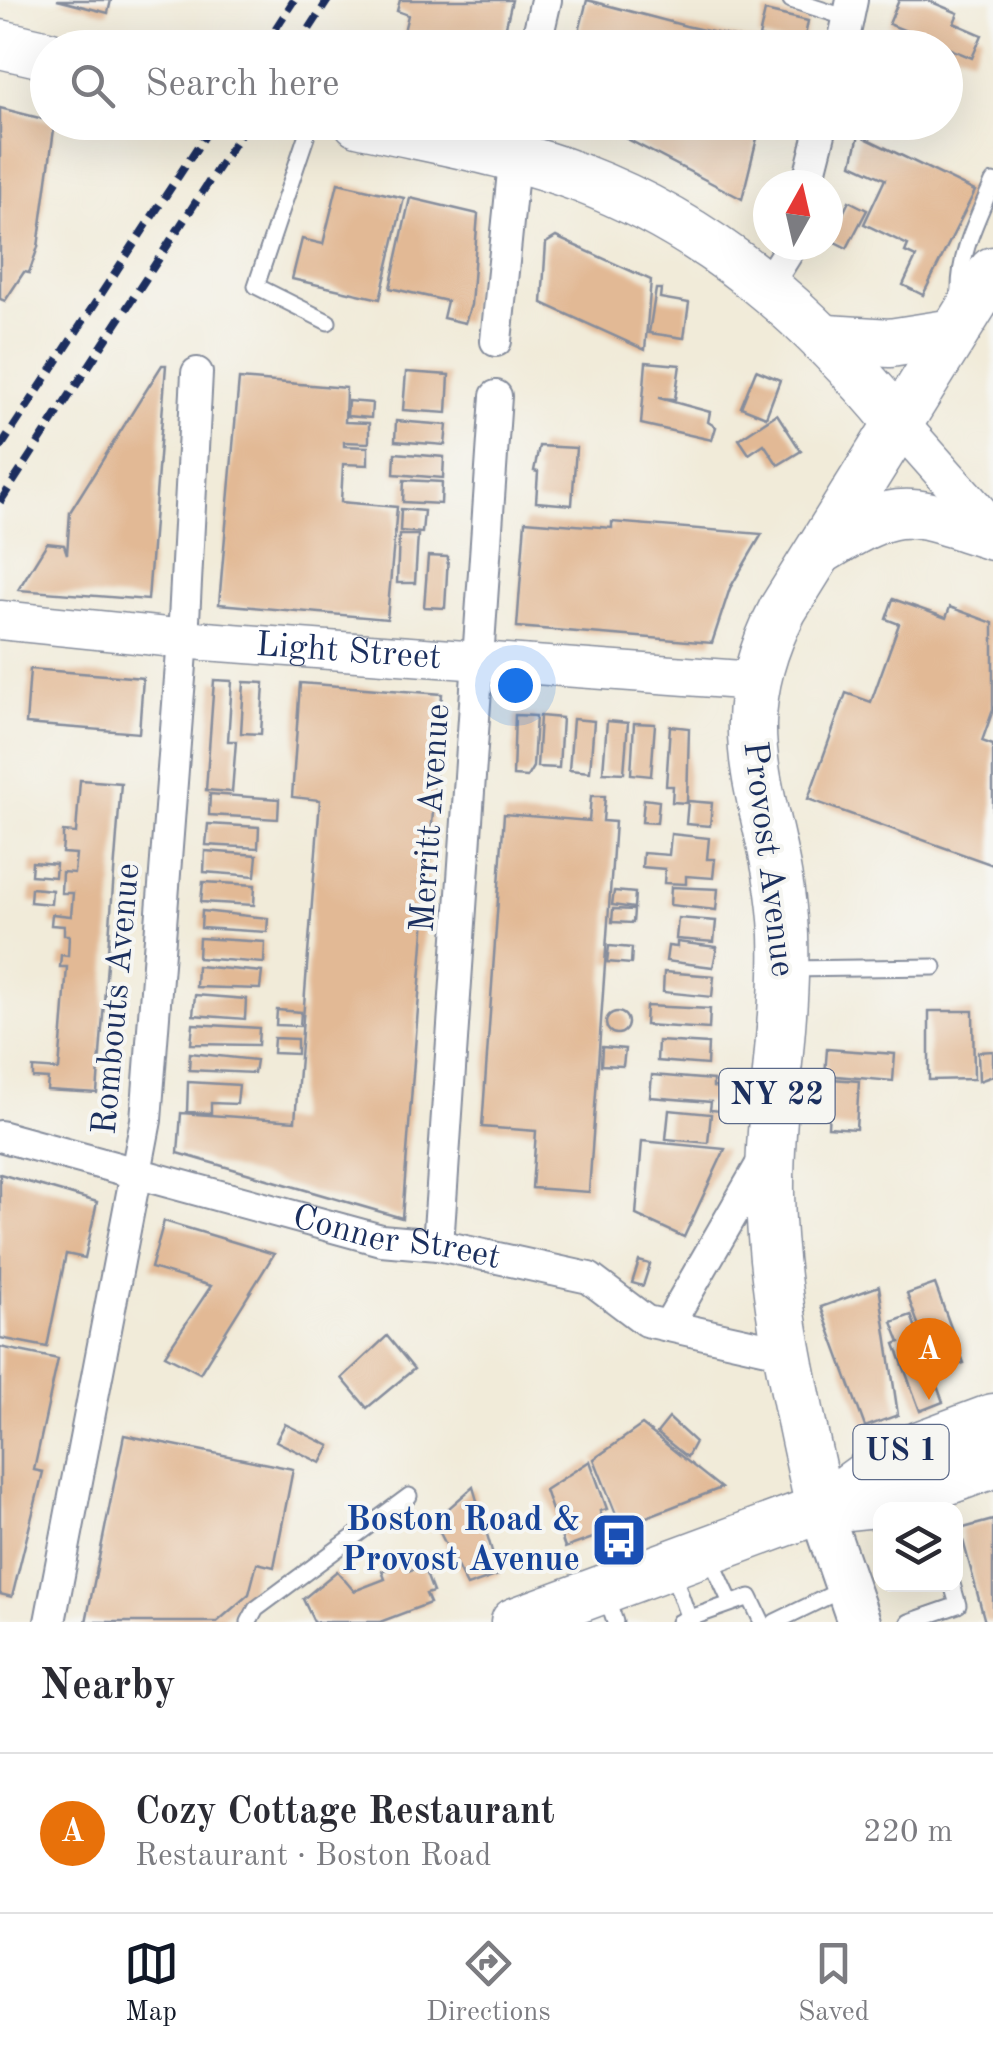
<!DOCTYPE html>
<meta charset="utf-8">
<style>
:root{--surface:#fff;--page:#f7f7f7;--text:#2b2b33;--muted:#7c7c81;--line:#e1e1e2;--accent:#111827}
body{margin:0;font-family:"Old Standard TT",serif;background:var(--page);color:var(--text)}
.controls{position:absolute;right:30px;bottom:30px;display:grid;overflow:hidden;border-radius:20px;box-shadow:0 10px 40px #0002}
.controls button{width:90px;height:90px;display:grid;place-items:center;padding:0;border:0;border-bottom:2px solid var(--line);background:var(--surface);color:var(--text);font:50px sans-serif}
.compass{position:absolute;left:753px;top:170px;width:90px;height:90px;border-radius:50%;background:var(--surface);box-shadow:0 10px 40px #0002;rotate:8deg}
.you{position:absolute;left:515px;top:685px;width:35px;height:35px;margin:-25px;border:8px solid #fff;border-radius:50%;background:#1a73e8;box-shadow:0 0 0 15px #1a73e833}
.badge{display:grid;place-items:center;width:65px;height:65px;border-radius:50%;background:var(--accent);color:#fff;font-size:32px;font-weight:700}
.pin{position:absolute;translate:-50% -82px;filter:drop-shadow(0 2px 5px #0008)}
.pin::after{content:'';position:absolute;top:52px;width:35px;height:30px;background:inherit;clip-path:polygon(0 0,100% 0,50% 100%)}
.list{margin:0;padding:0;list-style:none}
h2{display:flex;justify-content:space-between;align-items:center;height:130px;margin:0;padding:0 40px;font-size:42px}
h2 small{font-size:32px;font-weight:400;color:var(--muted)}
.list li{display:grid;grid-template-columns:65px 1fr auto;gap:30px;align-items:center;box-sizing:border-box;height:160px;padding:0 40px;border-top:2px solid var(--line)}
.list b{display:block;font-size:38px;white-space:nowrap}
.list p{margin:0;font-size:32px;white-space:nowrap;color:var(--muted)}
.list em{font-size:32px;font-style:normal;color:var(--muted)}
.icon{flex:none;width:55px;height:55px;fill:none;stroke:currentColor;stroke-width:2;stroke-linecap:round;stroke-linejoin:round}
.map{position:relative;flex:none;width:993px;height:1622px;overflow:hidden}
.search{position:absolute;background:var(--surface);box-shadow:0 10px 40px #0002;left:30px;right:30px;top:30px;height:110px;display:flex;align-items:center;gap:25px;box-sizing:border-box;padding:0 35px;border-radius:55px;color:var(--muted);font-size:38px}
.sheet{height:290px;background:var(--surface)}
nav{display:flex;justify-content:space-around;align-items:center;box-sizing:border-box;height:140px;border-top:2px solid var(--line);background:var(--surface);font-size:28px;color:var(--muted)}
nav a{display:grid;justify-items:center;gap:5px}
nav .on{color:var(--accent)}
.map>svg:first-child{display:block}
.building{fill:#e2b995}
.lines{fill:none;stroke-linecap:round;stroke-linejoin:round}
.service-casing{stroke:#868d9c;stroke-width:19}
.minor-casing{stroke:#868d9c;stroke-width:34}
.tertiary-casing{stroke:#868d9c;stroke-width:41}
.secondary-casing{stroke:#868d9c;stroke-width:46}
.primary-casing{stroke:#868d9c;stroke-width:51}
.service{stroke:#fff;stroke-width:15}
.minor{stroke:#fff;stroke-width:30}
.tertiary{stroke:#fff;stroke-width:38}
.secondary{stroke:#fff;stroke-width:42}
.primary{stroke:#fff;stroke-width:48}
.rail{stroke:#1b2f5e;stroke-width:8;stroke-dasharray:15 8;stroke-linecap:butt}
.labels{text-anchor:middle;dominant-baseline:central;stroke-width:8;stroke-linejoin:round;paint-order:stroke}
.shield{fill:#f6f6f2;stroke:#5d6b8a;stroke-width:2.5}
.shield-label{font-size:32px;font-weight:bold;fill:#1b2f5e}
.street-label{font-size:35px;fill:#1b2f5e;stroke:#f6f6f2}
.transit-label{font-size:35px;font-weight:bold;fill:#164399;stroke:#f6f6f2;text-anchor:end}
</style>
<div class="map">
<svg width="993" height="1622" viewBox="0 0 993 1622">
<rect width="100%" height="100%" fill="#f6f6f2"/>
<filter id="ink" filterUnits="userSpaceOnUse"><feTurbulence type="fractalNoise" baseFrequency=".01" numOctaves="2"/><feDisplacementMap in="SourceGraphic" scale="20" xChannelSelector="R" yChannelSelector="G"/><feConvolveMatrix kernelMatrix="1 2 1 2 8 2 1 2 1" color-interpolation-filters="sRGB"/></filter>
<filter id="wash" filterUnits="userSpaceOnUse"><feTurbulence type="fractalNoise" baseFrequency=".0048" numOctaves="4" result="noise"/><feDisplacementMap in="SourceGraphic" scale="40" xChannelSelector="R" yChannelSelector="G"/><feGaussianBlur stdDeviation="2.25" result="paint"/><feColorMatrix in="noise" values="0 0 0 0 0 0 0 0 0 0 0 0 0 0 0 0 0 1.4 0 .05"/><feComposite in="paint" operator="in"/></filter>
<g filter="url(#wash)">
<rect width="100%" height="100%" fill="#f1ebd9"/>
<g id="blocks">
<g class="building">
<path d="M57,0H111L108,13Z"/>
<path d="M400,0H512L501,48H400L408,15L397,11Z"/>
<path d="M587,0L686,26L782,48H575Z"/>
<path d="M899,0H927L958,13L954,23L982,35L972,58L889,24Z"/>
<path d="M765,11L808,21L803,47L759,37Z"/>
<path d="M0,108L55,122L38,247L29,273L24,272L5,301L0,299Z"/>
<path d="M616,122H761L742,199L614,132Z"/>
<path d="M859,135L975,191L923,295L903,285L916,257L905,252L908,245L864,224L885,179L852,164Z"/>
<path d="M338,183L404,198L380,299L292,279L302,239L323,244Z"/>
<path d="M410,198L478,214L471,305L465,323L443,318L447,301L390,288Z"/>
<path d="M849,201L867,210L847,248L833,241V234Z"/>
<path d="M556,237L651,280L645,350L542,303L546,243Z"/>
<path d="M656,289H661L660,298L689,303L684,338L649,333Z"/>
<path d="M646,362L680,365L675,399L659,398L710,412L708,422L716,427L712,440L641,424Z"/>
<path d="M162,365H166L148,600L18,590L47,543L64,545L67,554L70,512Z"/>
<path d="M756,370L780,380L766,417L741,407Z"/>
<path d="M406,372L449,375L447,413L403,410Z"/>
<path d="M239,379L346,388L345,422L369,423V443L344,442V446L368,447V465L343,464L341,502L397,507L387,619L219,604Z"/>
<path d="M348,401L372,403L371,418L347,416Z"/>
<path d="M777,414L801,451L778,465L764,444L749,454L739,439Z"/>
<path d="M396,421L447,425L445,445L395,441Z"/>
<path d="M539,446L576,448L572,505L536,502L538,472L534,471Z"/>
<path d="M395,453L444,457L443,478L394,474Z"/>
<path d="M404,480L442,482L441,504L403,502Z"/>
<path d="M401,509L424,511L422,533L400,531Z"/>
<path d="M525,521L612,528V522L762,534L730,588L712,643L517,627Z"/>
<path d="M399,535H418L415,583H397Z"/>
<path d="M428,556L448,557L445,608L424,607Z"/>
<path d="M893,599L946,618L950,607L993,623V710L982,741L993,745V865L808,799L846,693L871,702L899,624L886,619Z"/>
<path d="M30,669L143,678L139,733L26,724Z"/>
<path d="M214,680L232,681L228,741H236L232,792L206,790Z"/>
<path d="M244,682L264,683L261,734L241,733Z"/>
<path d="M300,683L442,694L402,1218L178,1153L181,1113L295,1121L320,800L292,797Z"/>
<path d="M515,715L536,716L533,767L527,777L513,776Z"/>
<path d="M540,716L562,718L559,768L537,767Z"/>
<path d="M573,719L594,721L590,772L569,770Z"/>
<path d="M607,721L628,723L624,773L603,772Z"/>
<path d="M634,723L655,724L651,776L631,774Z"/>
<path d="M670,726L689,728L687,803L672,802L673,786H666Z"/>
<path d="M80,780L121,783L97,1093L47,1090L48,1079L33,1078V1068L59,1070L67,967H60L61,955L68,956L69,935H64V926L51,925L52,914L71,916L73,893H61L62,872L74,873L76,854L62,853L63,842V832L76,833Z"/>
<path d="M210,794L279,799L278,819L209,815Z"/>
<path d="M591,796H605L603,821L615,822L589,1192L532,1188L536,1131L482,1127L504,814L589,821Z"/>
<path d="M644,799L659,801L657,823L642,822Z"/>
<path d="M688,801L712,803L710,826L686,824Z"/>
<path d="M208,824L259,827L258,848L206,845Z"/>
<path d="M671,834L709,838L707,859H715L713,878L686,876V884L664,883L665,869L642,867L643,853L669,855Z"/>
<path d="M205,851L257,855L255,876L204,872Z"/>
<path d="M32,862L56,864L55,877L31,875Z"/>
<path d="M203,882L255,885L254,905L201,902Z"/>
<path d="M671,887L718,889L716,910L670,905Z"/>
<path d="M31,888L52,890L51,904L30,902Z"/>
<path d="M614,891L635,893L634,908L612,905Z"/>
<path d="M613,909L634,910L633,923L612,922Z"/>
<path d="M202,911L268,918L267,932L201,928Z"/>
<path d="M678,918L716,921L714,942L676,939Z"/>
<path d="M199,938L265,942L264,963L198,958Z"/>
<path d="M677,942L717,947L713,967L666,961L668,946L677,947Z"/>
<path d="M609,946L632,948L631,964L607,962Z"/>
<path d="M197,966L262,972L260,989L196,987Z"/>
<path d="M664,972L714,976L712,997L663,992Z"/>
<path d="M195,995L246,999L245,1019L193,1015Z"/>
<path d="M646,1006L710,1009L709,1029L645,1025Z"/>
<path d="M277,1010L301,1012L300,1026L276,1025Z"/>
<path d="M929,1011H973L974,1079L929,1080Z"/>
<circle cx="617" cy="1023" r="11"/>
<path d="M193,1024L259,1028L258,1045L191,1044Z"/>
<path d="M274,1038L297,1039V1054L273,1053Z"/>
<path d="M658,1041L708,1044L707,1065L657,1061Z"/>
<path d="M602,1047L625,1049L623,1066L601,1065Z"/>
<path d="M827,1049L895,1054L893,1081L825,1075Z"/>
<path d="M993,1051V1076L979,1081L978,1052Z"/>
<path d="M190,1053L256,1060L254,1073L189,1070Z"/>
<path d="M652,1075L713,1080V1087L733,1089L731,1112L710,1110L711,1102L650,1097Z"/>
<path d="M831,1079L859,1081L856,1129L828,1127Z"/>
<path d="M188,1082L239,1085L237,1104L211,1103V1113L187,1112Z"/>
<path d="M669,1110L711,1114L708,1143L666,1139Z"/>
<path d="M642,1141L725,1149L684,1237L636,1215Z"/>
<path d="M0,1174L97,1202L85,1258L66,1254L47,1347L0,1338Z"/>
<path d="M164,1221L274,1254L200,1373L165,1355L211,1286L151,1268Z"/>
<path d="M639,1261L650,1264L643,1286L632,1283Z"/>
<path d="M935,1284L964,1363L936,1373L907,1294Z"/>
<path d="M879,1286L898,1415L865,1427L821,1307Z"/>
<path d="M911,1315L943,1402L920,1411L895,1344L900,1342L892,1322Z"/>
<path d="M387,1336L414,1369L367,1408L342,1378Z"/>
<path d="M0,1347L58,1359L34,1470L43,1472L12,1597L0,1594Z"/>
<path d="M669,1418L695,1442L687,1457L657,1433Z"/>
<path d="M285,1424L330,1446L321,1463L276,1441Z"/>
<path d="M642,1425L721,1488L621,1527L594,1459Z"/>
<path d="M124,1435L293,1469L274,1567L257,1563L249,1594L217,1622H86Z"/>
<path d="M590,1461L607,1509L600,1511L607,1533L565,1548L545,1490Z"/>
<path d="M473,1487L499,1575L467,1586L434,1521Z"/>
<path d="M993,1520V1622H985L960,1529Z"/>
<path d="M405,1563L408,1571L423,1566L433,1592L426,1594L430,1603L380,1622H314L303,1599L337,1571L354,1591L385,1579L382,1571Z"/>
</g>
</g>
</g>
<g filter="url(#ink)">
<use href="#blocks" fill-opacity="0" stroke="#868d9c" stroke-width="2.5"/>
<g class="lines">
<g class="service-casing">
<g id="service">
<path d="M791,0L848,18"/>
<path d="M311,122L256,286L328,322"/>
<path d="M960,296C958,255 977,220 993,182"/>
<path d="M788,969L934,967"/>
<path d="M710,1557L731,1603"/>
<path d="M672,1571L690,1622"/>
<path d="M605,1593L615,1622"/>
<path d="M249,1622L256,1609L409,1496"/>
<path d="M679,1622L750,1597L762,1622"/>
<path d="M775,1622L843,1589"/>
<path d="M909,1622L958,1605L952,1584"/>
</g>
</g>
<g class="minor-casing">
<g id="minor">
<path d="M535,48L546,0"/>
<path d="M842,48L852,0"/>
<path d="M807,185L823,122"/>
<path d="M767,285L792,245"/>
<path d="M496,341L518,122"/>
<path id="s1" d="M0,1136L381,1240L438,1245L589,1278L646,1321L786,1352"/>
<path d="M438,1245L496,396"/>
<path d="M668,1326L767,1154"/>
<path d="M50,1622L146,1120L183,639L197,373"/>
</g>
</g>
<g class="tertiary-casing">
<g id="tertiary">
<path d="M898,422L993,529"/>
<path id="s2" d="M0,620L205,641L755,681"/>
</g>
</g>
<g class="secondary-casing">
<path id="secondary" d="M820,1509L859,1622"/>
</g>
<g class="primary-casing">
<g id="primary">
<path d="M0,44L48,55"/>
<path d="M358,122C432,139 509,151 580,178C712,228 810,315 898,422"/>
<path d="M827,339L890,343L954,333"/>
<path d="M823,549C905,499 905,509 993,536"/>
<path d="M823,1507L894,1455L993,1418"/>
<path d="M820,1509C798,1404 772,1301 770,1194C769,1108 787,1022 784,935C779,808 715,741 783,609L993,271"/>
<path d="M515,1622L820,1509L888,1502L993,1464"/>
</g>
</g>
<use href="#service" class="service"/>
<use href="#minor" class="minor"/>
<use href="#tertiary" class="tertiary"/>
<use href="#secondary" class="secondary"/>
<use href="#primary" class="primary"/>
<g class="rail">
<path d="M263,48L294,0"/>
<path d="M297,48L328,0"/>
<path d="M0,448L214,122"/>
<path d="M0,502L248,122"/>
</g>
</g>
</g>
<defs>
<g id="bus-square" transform="scale(2.875)"><rect x="-9" y="-9" width="18" height="18" rx="4" fill="#1a4fb4" stroke="#f6f6f2"/><path d="M-5-6H5V4H4V6H2V4H-2V6H-4V4H-5ZM-3.5-4V0h7V-4ZM-3.5 1.2v1.5H-2V1.2ZM2 1.2v1.5H3.5V1.2Z" fill="#fff"/></g>
</defs>
<g fill-rule="evenodd">
<use href="#bus-square" x="619" y="1540"/>
</g>
<g class="labels">
<g class="shield">
<rect x="719.5" y="1069" width="115" height="54" rx="8"/>
<rect x="853.5" y="1425" width="95" height="54" rx="8"/>
</g>
<g class="shield-label">
<text x="777" y="1096">NY 22</text>
<text x="901" y="1452">US 1</text>
</g>
<g class="street-label">
<text stroke="none"><textPath href="#s2" startOffset="350">Light Street</textPath></text>
<text transform="translate(431 818) rotate(-86)">Merritt Avenue</text>
<text transform="translate(768 859) rotate(83)">Provost Avenue</text>
<text transform="translate(117 999) rotate(-85)">Rombouts Avenue</text>
<text stroke="none"><textPath href="#s1" startOffset="410">Conner Street</textPath></text>
</g>
<g class="transit-label">
<text x="580" y="1520">Boston Road &amp;<tspan x="580" dy="40">Provost Avenue</tspan></text>
</g>
</g>
</svg>
<div class="controls">
<button><svg class="icon" aria-label="layers" viewBox="0 0 24 24"><path d="M12 4l9 5-9 5-9-5zM3 14l9 5 9-5"/></svg></button>
</div>
<svg class="compass" viewBox="-18 -18 36 36"><path d="M0-13l5 13h-10z" fill="#e53935"/><path d="M0 13l5-13h-10z" fill="#7c7c81"/></svg>
<div class="you"></div>
<div class="pin badge" style="left:929px;top:1400px;background:#e8710a">A</div>
<div class="search"><svg class="icon" aria-label="search" viewBox="0 0 24 24"><circle cx="10" cy="10" r="6"/><path d="M15 15l6 6"/></svg>Search here</div>
</div>
<section class="sheet">
<h2>Nearby<small></small></h2>
<ul class="list">
<li><span class="badge" style="background:#e8710a">A</span><div><b>Cozy Cottage Restaurant</b><p>Restaurant · Boston Road</p></div><em>220 m</em></li>
</ul>
</section>
<nav>
<a class="on"><svg class="icon" aria-label="map" viewBox="0 0 24 24"><path d="M3 6l6-2 6 2 6-2v14l-6 2-6-2-6 2zM9 4v14M15 6v14"/></svg>Map</a>
<a><svg class="icon" aria-label="directions" viewBox="0 0 24 24"><path d="M12 3l9 9-9 9-9-9zM9 14v-3h6M13 9l2 2-2 2"/></svg>Directions</a>
<a><svg class="icon" aria-label="saved" viewBox="0 0 24 24"><path d="M7 4h10v16l-5-4-5 4z"/></svg>Saved</a>
</nav>
